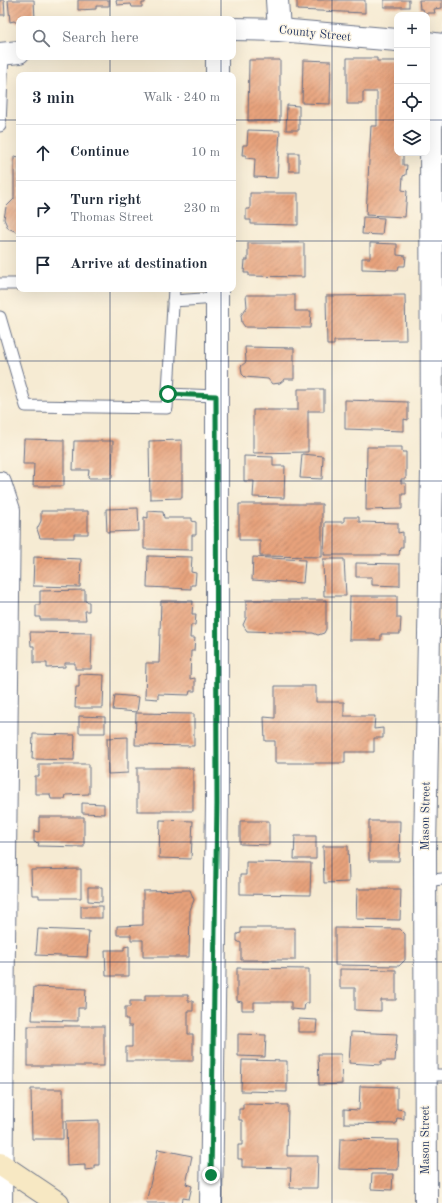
<!DOCTYPE html>
<meta charset="utf-8">
<style>
:root{--surface:#fff;--page:#f6f6f7;--text:#1f2937;--muted:#747a83;--line:#e0e1e3}
body{margin:0;font-family:"Old Standard TT",serif;background:var(--page);color:var(--text)}
.controls{position:absolute;right:12px;top:12px;display:grid;overflow:hidden;border-radius:8px;box-shadow:0 4px 16px #0002}
.controls button{width:36px;height:36px;display:grid;place-items:center;padding:0;border:0;border-bottom:1px solid var(--line);background:var(--surface);color:var(--text);font:20px sans-serif}
.stop{position:absolute;width:12px;height:12px;margin:-9px;border:3px solid #0b8043;border-radius:50%;background:#fff}
.stop.end{background:#0b8043;border-color:#fff;box-shadow:0 1px 4px #0008}
.list{margin:0;padding:0;list-style:none}
h2{display:flex;justify-content:space-between;align-items:center;height:52px;margin:0;padding:0 16px;font-size:17px}
h2 small{font-size:13px;font-weight:400;color:var(--muted)}
.list li{display:grid;grid-template-columns:26px 1fr auto;gap:12px;align-items:center;box-sizing:border-box;height:56px;padding:0 16px;border-top:1px solid var(--line)}
.list b{display:block;font-size:15px;white-space:nowrap}
.list p{margin:0;font-size:13px;white-space:nowrap;color:var(--muted)}
.list em{font-size:13px;font-style:normal;color:var(--muted)}
.icon{flex:none;width:22px;height:22px;fill:none;stroke:currentColor;stroke-width:2;stroke-linecap:round;stroke-linejoin:round}
.map{position:relative;flex:none;width:442px;height:1203px;overflow:hidden}
.search{position:absolute;background:var(--surface);box-shadow:0 4px 16px #0002;left:16px;top:16px;width:220px;height:44px;display:flex;align-items:center;gap:10px;box-sizing:border-box;padding:0 14px;border-radius:8px;color:var(--muted);font-size:15px}
.panel{position:absolute;background:var(--surface);box-shadow:0 4px 16px #0002;left:16px;top:72px;width:220px;height:220px;border-radius:8px}
.map>svg:first-child{display:block}
.building{fill:url(#building-hatch)}
.lines{fill:none;stroke-linecap:round;stroke-linejoin:round}
.service-casing{stroke:#687187;stroke-width:13}
.minor-casing{stroke:#687187;stroke-width:24}
.tertiary-casing{stroke:#687187;stroke-width:24}
.secondary-casing{stroke:#687187;stroke-width:24}
.service{stroke:#fff;stroke-width:11}
.minor{stroke:#fff;stroke-width:22}
.tertiary{stroke:#fff;stroke-width:22}
.secondary{stroke:#f7e8c3;stroke-width:22}
.route{stroke:#0b8043;stroke-width:5}
.grid{fill:none;stroke:#1b2f5e;stroke-width:1;stroke-opacity:0.55}
.labels{text-anchor:middle;dominant-baseline:central;stroke-width:3;stroke-linejoin:round;paint-order:stroke}
.street-label{font-size:12px;fill:#1b2f5e;stroke:#fcf5e5}
</style>
<div class="map">
<svg width="442" height="1203" viewBox="0 0 442 1203">
<defs>
<pattern id="building-hatch" width="6" height="6" patternUnits="userSpaceOnUse"><rect width="6" height="6" fill="#e7a27b"/><path d="M-1 1l2-2M0 6l6-6M5 7l2-2" fill="none" stroke="#ba8468"/></pattern>
</defs>
<rect width="100%" height="100%" fill="#fcf5e5"/>
<filter id="ink" filterUnits="userSpaceOnUse"><feTurbulence type="fractalNoise" baseFrequency=".025" numOctaves="2"/><feDisplacementMap in="SourceGraphic" scale="8" xChannelSelector="R" yChannelSelector="G"/><feConvolveMatrix kernelMatrix="1 2 1 2 8 2 1 2 1" color-interpolation-filters="sRGB"/></filter>
<filter id="wash" filterUnits="userSpaceOnUse"><feTurbulence type="fractalNoise" baseFrequency=".012" numOctaves="4" result="noise"/><feDisplacementMap in="SourceGraphic" scale="16" xChannelSelector="R" yChannelSelector="G"/><feGaussianBlur stdDeviation="0.9" result="paint"/><feColorMatrix in="noise" values="0 0 0 0 0 0 0 0 0 0 0 0 0 0 0 0 0 1.4 0 .05"/><feComposite in="paint" operator="in"/></filter>
<g filter="url(#wash)">
<rect width="100%" height="100%" fill="#f6ebd3"/>
<g id="blocks">
<g class="building">
<path d="M0,0H4L5,15H0Z"/>
<path d="M8,0H34L35,19H19V24L14,21L10,22Z"/>
<path d="M78,0H109V6H96V9L78,10Z"/>
<path d="M116,0H145V3H142V7H132L131,4L117,5Z"/>
<path d="M297,0H365V13L297,10Z"/>
<rect x="384" y="0" width="25" height="7"/>
<path d="M419,0H442V8L434,9L435,13H424L423,9H420Z"/>
<path d="M347,58H377V61H397V153H403V165H407L406,175L403,176L402,190L407,191L405,217L366,215L371,126H377V92H363V104H347Z"/>
<path d="M249,60H280V121H248Z"/>
<path d="M303,60L331,61L330,104L302,103Z"/>
<path d="M287,105L299,106V130H286Z"/>
<path d="M248,130L280,131L277,178L254,177L255,159L246,158V155H242L243,145H247Z"/>
<rect x="289" y="153" width="10" height="18"/>
<path d="M14,156L19,157V233L8,228L4,219L6,207L14,199Z"/>
<path d="M250,193H298V225L251,224V220H246V209H250Z"/>
<path d="M363,217L384,218L382,235L362,234Z"/>
<path d="M248,243H304V277L249,276V273H244L245,260H248Z"/>
<path d="M370,243L397,244V255L406,256L405,266H399L398,270L362,269V258H370Z"/>
<path d="M246,295H295V311H311L310,328L245,327L242,323L241,315L247,307Z"/>
<path d="M405,295L406,340L334,341V345H327L326,296Z"/>
<path d="M245,347L294,348V379H285L280,383L272,384L268,379L245,377L242,374L241,366L246,362Z"/>
<path d="M298,389H324V411H308V452L253,453V410H298Z"/>
<path d="M345,400L408,402V420L404,419V431L345,429Z"/>
<path d="M24,439L64,440V486H33L34,464H23Z"/>
<path d="M182,440V498L150,499L149,441Z"/>
<path d="M74,441H113L112,478H88L89,470H73Z"/>
<path d="M367,447H402V452H406V479H401V483H406V494H402V509L366,510Z"/>
<path d="M302,454L323,456L322,479L300,478Z"/>
<path d="M244,456L273,457V466H285L284,498L253,497L254,481H244Z"/>
<path d="M239,504H322V557L260,556V540H239Z"/>
<path d="M138,508L139,531L107,532L106,509Z"/>
<path d="M41,511H88V534H74V538H40L37,529L41,521Z"/>
<path d="M148,511L163,512L164,518H192V521L196,522V535H192V550L144,549V517L148,518Z"/>
<path d="M344,517H359V522L398,523V533L403,532V547H400L399,555H324L325,522H344Z"/>
<path d="M148,556L192,557L191,572L196,573L195,585H191V589L147,587Z"/>
<path d="M34,557L81,559L80,587L33,586Z"/>
<path d="M253,557L305,560L303,583L252,580Z"/>
<path d="M323,559H344L346,596H324Z"/>
<path d="M356,563L400,564V586L372,585V577H356Z"/>
<path d="M85,590V601L89,602V611H85L86,620H40V617H36V605H40V591Z"/>
<path d="M350,596H397V618H401L400,634H381V640H349Z"/>
<path d="M246,600H326V629L324,633L318,635L313,633L247,631L243,625L246,618Z"/>
<path d="M161,601H193L192,614H196L195,625H191L190,638H195L194,651H191L190,679L195,678V691H190L189,695L158,694V699L145,698L146,663H159Z"/>
<path d="M30,632L92,633L91,669H75V663H65V667L47,668V663H34V646H31Z"/>
<path d="M79,674L104,675L103,708H75L76,687H79Z"/>
<path d="M275,686H316V702H344V716H375L374,729L383,728V738H374V752H345V763H275V741H265L264,717L275,718Z"/>
<path d="M115,695L139,697L137,712L113,710Z"/>
<path d="M136,713L194,714V746L135,745Z"/>
<path d="M79,716L105,717V733H79Z"/>
<path d="M33,734L75,735L74,760L32,759Z"/>
<path d="M128,737V773L108,774L107,738Z"/>
<path d="M39,764H89V794L66,795L65,799H51L50,794H35V776H39Z"/>
<rect x="137" y="768" width="56" height="43"/>
<path d="M82,803L104,804V814L82,813Z"/>
<path d="M39,817H84V847L38,846L39,843L34,842V831L39,832Z"/>
<path d="M160,820L193,821L191,859L159,858Z"/>
<path d="M240,821H269V845L240,844Z"/>
<path d="M369,821H400L399,861H369Z"/>
<path d="M295,836H316V859H294Z"/>
<path d="M323,846H348L349,882L324,883Z"/>
<path d="M246,862L311,863L310,895L240,894V875H246Z"/>
<path d="M81,869V898H39V895H32L31,870Z"/>
<path d="M88,887H102V902L88,901Z"/>
<path d="M357,889H401L400,920L356,919Z"/>
<path d="M190,890L194,900L190,910L189,957H143V940H131V935H117V926L143,925V891Z"/>
<rect x="81" y="906" width="21" height="12"/>
<path d="M241,928H295V960H241V943L237,941V934L241,933Z"/>
<path d="M335,928L400,929L405,934V960L399,966L335,965Z"/>
<path d="M38,929L89,931L87,957L36,955Z"/>
<path d="M129,946V976H106L105,950H124V947Z"/>
<path d="M237,968L309,969V1003H305L304,1010L291,1009V1002H254V1010H242V1002L237,1001Z"/>
<path d="M340,969L396,970V1000H381V1011L355,1010V988H340Z"/>
<path d="M34,987L86,989L85,1008H78V1021L32,1020Z"/>
<path d="M145,995H188V1001H193V1011H188V1034H193V1061H126V1047H132V1026H128V1019H125V1007H130V1001H145Z"/>
<path d="M298,1019L317,1020L316,1032H298Z"/>
<rect x="28" y="1026" width="76" height="40"/>
<path d="M351,1032L397,1034L395,1061H381V1065L349,1063Z"/>
<path d="M238,1034L266,1035L265,1057L238,1056Z"/>
<path d="M318,1054H341L342,1084L319,1085Z"/>
<path d="M242,1060L287,1061V1092L241,1091Z"/>
<path d="M360,1086L397,1087V1109L404,1110V1119L397,1118L396,1124L344,1123V1109L359,1110Z"/>
<path d="M31,1089H63V1139H32Z"/>
<path d="M243,1104L288,1105L287,1156H318L317,1188H290L291,1168L242,1167V1159H238V1145H242V1120H239V1109H243Z"/>
<path d="M99,1120V1165H94V1169L85,1170V1165L67,1166L66,1121Z"/>
<path d="M340,1139L399,1140L398,1170L339,1169Z"/>
<path d="M158,1149L192,1156L186,1184L192,1186L189,1199L183,1198L182,1203H146Z"/>
<path d="M372,1174H393L392,1190L371,1189Z"/>
</g>
</g>
</g>
<g filter="url(#ink)">
<use href="#blocks" fill-opacity="0" stroke="#687187" stroke-width="1"/>
<g class="lines">
<g class="service-casing">
<g id="service">
<path d="M0,126L3,53"/>
<path d="M0,284H19"/>
<path d="M173,301L217,298"/>
<path d="M0,317L26,406L167,408L174,289"/>
<path d="M168,394L216,396"/>
<path d="M425,881L442,879"/>
<path d="M426,1075H442"/>
</g>
</g>
<g class="minor-casing">
<g id="minor">
<path d="M277,0L279,30"/>
<path d="M217,75V57"/>
<path d="M0,483L9,510L1,1203"/>
<path d="M211,1203L217,804V289"/>
<path d="M426,1203L425,850L432,472L431,128L440,45"/>
</g>
</g>
<g class="tertiary-casing">
<g id="tertiary">
<path d="M233,29L279,30L397,40"/>
<path d="M427,43L442,45"/>
<path d="M0,54L19,52"/>
</g>
</g>
<g class="secondary-casing">
<path id="secondary" d="M0,1164L58,1203"/>
</g>
<use href="#service" class="service"/>
<use href="#minor" class="minor"/>
<use href="#tertiary" class="tertiary"/>
<use href="#secondary" class="secondary"/>
</g>
</g>
<g class="lines" filter="url(#ink)">
<path class="route" d="M168,394L216,396L217,804L211,1175"/>
</g>
<path class="grid" d="M110,0V19M221,0V19M332,0V1203M110,57V75M221,57V75M0,120H19M233,120H397M427,120H442M0,241H19M233,241H442M110,289V1203M221,289V1203M0,361H442M0,481H442M0,602H442M0,722H442M0,842H442M0,962H442M0,1083H442"/>
<g class="labels">
<g class="street-label">
<text transform="translate(315 34) rotate(6)">County Street</text>
<text transform="translate(426 816) rotate(-89)">Mason Street</text>
<text transform="translate(426 1140) rotate(-90)">Mason Street</text>
</g>
</g>
</svg>
<div class="controls">
<button>+</button>
<button>−</button>
<button><svg class="icon" aria-label="locate" viewBox="0 0 24 24"><circle cx="12" cy="12" r="6"/><path d="M12 2v4M12 18v4M2 12h4M18 12h4"/></svg></button>
<button><svg class="icon" aria-label="layers" viewBox="0 0 24 24"><path d="M12 4l9 5-9 5-9-5zM3 14l9 5 9-5"/></svg></button>
</div>
<div class="stop" style="left:168px;top:394px"></div>
<div class="stop end" style="left:211px;top:1175px"></div>
<div class="search"><svg class="icon" aria-label="search" viewBox="0 0 24 24"><circle cx="10" cy="10" r="6"/><path d="M15 15l6 6"/></svg>Search here</div>
<section class="panel">
<h2>3 min<small>Walk · 240 m</small></h2>
<ul class="list">
<li><svg class="icon" aria-label="ahead" viewBox="0 0 24 24"><path d="M12 20V5M6 11l6-6 6 6"/></svg><div><b>Continue</b></div><em>10 m</em></li>
<li><svg class="icon" aria-label="right" viewBox="0 0 24 24"><path d="M7 20v-9h11M14 6l5 5-5 5"/></svg><div><b>Turn right</b><p>Thomas Street</p></div><em>230 m</em></li>
<li><svg class="icon" aria-label="arrive" viewBox="0 0 24 24"><path d="M6 21V4h12l-3 4 3 4H6"/></svg><div><b>Arrive at destination</b></div></li>
</ul>
</section>
</div>
